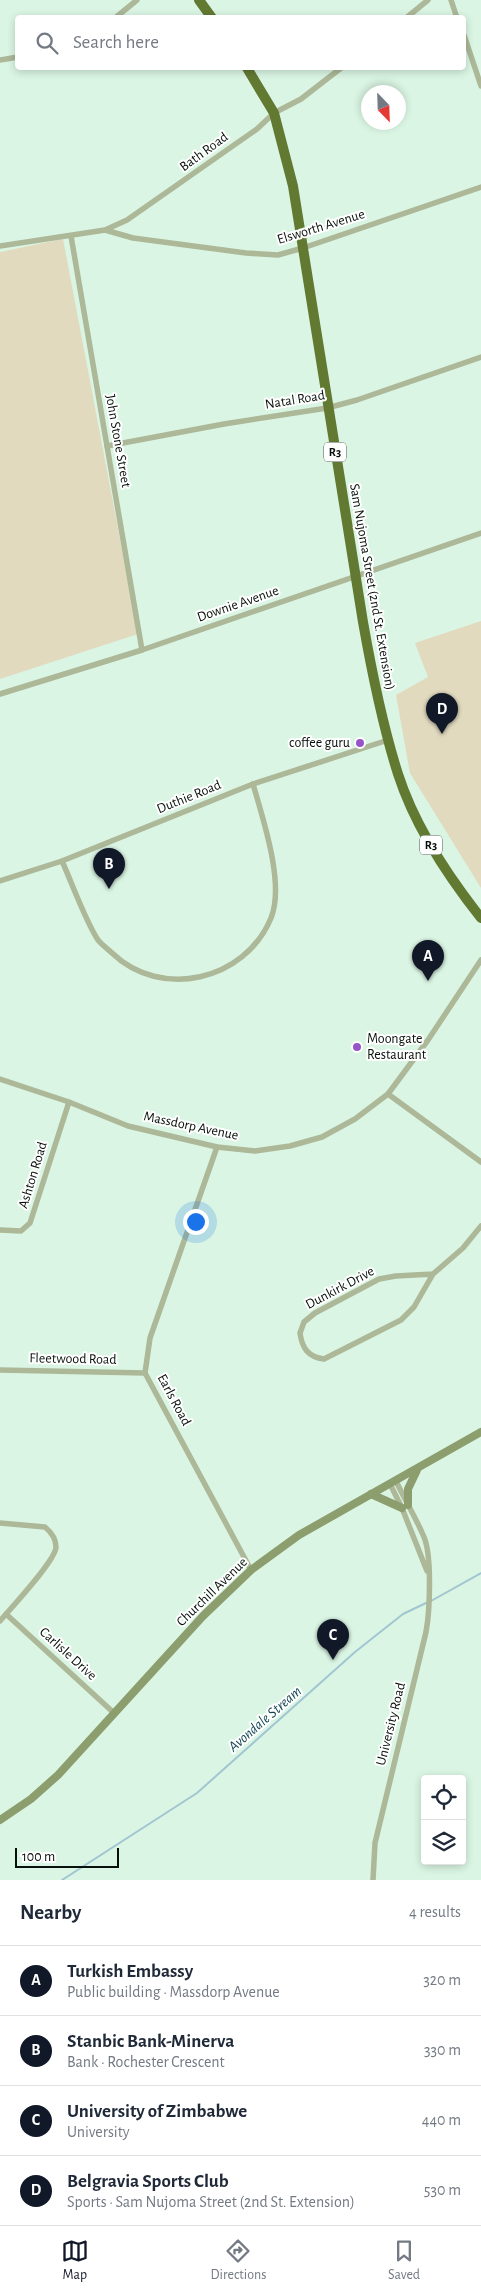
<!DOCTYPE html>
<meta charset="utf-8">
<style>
:root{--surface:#fff;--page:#f6f6f7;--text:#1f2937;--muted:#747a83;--line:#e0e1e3;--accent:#111827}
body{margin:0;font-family:"Alegreya Sans",sans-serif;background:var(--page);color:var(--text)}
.controls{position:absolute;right:15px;bottom:15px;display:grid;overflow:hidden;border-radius:5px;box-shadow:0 2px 8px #0003}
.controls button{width:45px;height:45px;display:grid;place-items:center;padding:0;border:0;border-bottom:1px solid var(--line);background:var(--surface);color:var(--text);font:25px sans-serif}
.compass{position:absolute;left:361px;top:85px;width:45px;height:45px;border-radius:50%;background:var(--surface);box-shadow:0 2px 8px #0003;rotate:157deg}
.scale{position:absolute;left:15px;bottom:12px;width:104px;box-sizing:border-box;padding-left:5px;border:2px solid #07100a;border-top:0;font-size:14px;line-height:18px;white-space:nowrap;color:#07100a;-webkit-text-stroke:4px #fff;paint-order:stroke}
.you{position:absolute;left:195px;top:1221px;width:18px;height:18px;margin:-12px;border:4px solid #fff;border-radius:50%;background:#1a73e8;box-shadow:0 0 0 8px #1a73e833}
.badge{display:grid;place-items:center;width:32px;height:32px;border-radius:50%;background:var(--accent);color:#fff;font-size:16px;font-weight:700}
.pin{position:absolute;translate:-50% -41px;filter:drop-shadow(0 1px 2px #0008)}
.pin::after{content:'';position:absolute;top:26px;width:18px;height:15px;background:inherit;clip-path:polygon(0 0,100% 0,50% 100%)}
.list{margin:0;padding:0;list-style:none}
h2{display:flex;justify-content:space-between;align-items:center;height:65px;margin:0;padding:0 20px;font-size:21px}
h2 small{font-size:16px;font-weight:400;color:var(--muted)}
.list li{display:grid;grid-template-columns:32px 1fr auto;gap:15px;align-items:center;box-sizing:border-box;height:70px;padding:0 20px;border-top:1px solid var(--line)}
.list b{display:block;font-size:19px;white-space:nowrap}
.list p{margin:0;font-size:16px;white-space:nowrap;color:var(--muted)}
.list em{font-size:16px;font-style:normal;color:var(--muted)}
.icon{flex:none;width:28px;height:28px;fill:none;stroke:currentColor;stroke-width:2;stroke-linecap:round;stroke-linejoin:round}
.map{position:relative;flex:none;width:481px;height:1880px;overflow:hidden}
.search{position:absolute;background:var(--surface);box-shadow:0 2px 8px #0003;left:15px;right:15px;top:15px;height:55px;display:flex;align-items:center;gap:12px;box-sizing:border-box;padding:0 18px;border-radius:5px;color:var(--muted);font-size:19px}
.sheet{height:345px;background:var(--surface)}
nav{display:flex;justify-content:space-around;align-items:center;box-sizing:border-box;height:70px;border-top:1px solid var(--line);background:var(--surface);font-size:14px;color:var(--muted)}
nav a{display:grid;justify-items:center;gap:2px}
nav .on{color:var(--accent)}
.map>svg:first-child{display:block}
.green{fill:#e1dabf}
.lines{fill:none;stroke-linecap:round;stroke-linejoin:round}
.stream{stroke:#a2c6d1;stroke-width:2}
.street{stroke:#acb898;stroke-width:5.5}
.secondary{stroke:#8c9d6e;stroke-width:8}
.highway{stroke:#627932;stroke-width:10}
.poi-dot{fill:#9753c8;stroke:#fff;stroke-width:2}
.labels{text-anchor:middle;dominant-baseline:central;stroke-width:4;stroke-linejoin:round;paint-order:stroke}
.shield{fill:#fff;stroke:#515854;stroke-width:1}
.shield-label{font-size:12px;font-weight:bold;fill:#07100a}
.street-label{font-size:14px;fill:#07100a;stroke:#fff}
.poi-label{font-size:14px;fill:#07100a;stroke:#fff;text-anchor:end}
.water-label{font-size:15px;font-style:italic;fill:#134754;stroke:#fff}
</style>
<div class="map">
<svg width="481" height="1880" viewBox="0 0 481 1880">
<rect width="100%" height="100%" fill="#daf5e3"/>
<g class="green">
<path d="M63,239L138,634L0,679V252Z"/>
<path d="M481,621V888L410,773L396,695L428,677L415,643Z"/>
</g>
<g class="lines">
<g class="stream">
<path d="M431,1601L481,1573"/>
<path d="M62,1880L197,1793L355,1652L403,1614L426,1603"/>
</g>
<g class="street">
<path d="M451,0L457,18"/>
<path d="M115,18L137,0"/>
<path d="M406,18L428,0"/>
<path d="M464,35L481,86"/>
<path d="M0,60L18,57"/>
<path d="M105,230L133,238L246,253L278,255L303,248L481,187"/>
<path d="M71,236L142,650"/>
<path d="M0,246L105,230L127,220L257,129L274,113L301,99L341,68"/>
<path d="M107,446L224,424L327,408L357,400L481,357"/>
<path d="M0,694L142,650L481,533"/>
<path d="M62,861C72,883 85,920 98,940C102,945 108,949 112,953C161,1000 245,981 271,918C285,884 263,819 253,784"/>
<path d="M0,881L62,861L253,784L388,740"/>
<path d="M0,1079L69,1102L128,1126L217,1147L255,1151L290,1146L322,1137L355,1119L388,1094L428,1040L481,960"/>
<path d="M388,1094L481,1162"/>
<path d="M217,1147L150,1338L145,1373L251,1570"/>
<path d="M0,1230L21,1231L30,1223L69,1102"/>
<path d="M433,1274L396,1276L379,1279L315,1313L304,1322L300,1333C302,1348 308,1357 324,1359L401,1320L414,1307L433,1274L463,1248L481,1226"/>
<path d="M0,1370L145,1373"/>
<path d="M390,1484L402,1508L427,1571"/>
<path d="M0,1523L45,1527C51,1532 56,1538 56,1547C56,1560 11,1608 0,1621"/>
<path d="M6,1614L114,1713"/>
<path d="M373,1880L375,1843L426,1632C430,1610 432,1556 424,1537C416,1518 405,1500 396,1481"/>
</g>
<g class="secondary">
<path d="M371,1494L402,1508"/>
<path d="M408,1505V1489L417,1470"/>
<path d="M0,1820L31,1799L58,1775L203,1616L251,1570L299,1535L481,1432"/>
</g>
<g class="highway">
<path d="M199,0L212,18"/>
<path d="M247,68L274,113L293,186L363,622C372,673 382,724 398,774C415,827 447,875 481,918"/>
</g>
</g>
<g class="poi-dot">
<circle cx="360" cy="743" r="5"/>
<circle cx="357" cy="1047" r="5"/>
</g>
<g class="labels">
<g class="shield">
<rect x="324" y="442.5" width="22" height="19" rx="4"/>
<rect x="420" y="835.5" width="22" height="19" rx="4"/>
</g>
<g class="shield-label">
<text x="335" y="452">R3</text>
<text x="431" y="845">R3</text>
</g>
<g class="street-label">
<text transform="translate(204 152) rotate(-36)">Bath Road</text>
<text transform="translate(321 227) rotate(-17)">Elsworth Avenue</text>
<text transform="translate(295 400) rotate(-9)">Natal Road</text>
<text transform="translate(118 441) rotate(80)">John Stone Street</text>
<text transform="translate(372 587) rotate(80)">Sam Nujoma Street (2nd St. Extension)</text>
<text transform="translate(238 604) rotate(-19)">Downie Avenue</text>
<text transform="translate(189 797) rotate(-22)">Duthie Road</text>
<text transform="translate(191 1126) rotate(12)">Massdorp Avenue</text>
<text transform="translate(33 1175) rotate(-73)">Ashton Road</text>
<text transform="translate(340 1288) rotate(-28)">Dunkirk Drive</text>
<text transform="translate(73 1359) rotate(1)">Fleetwood Road</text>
<text transform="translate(174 1400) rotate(62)">Earls Road</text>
<text transform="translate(212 1592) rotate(-44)">Churchill Avenue</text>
<text transform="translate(68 1654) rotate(42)">Carlisle Drive</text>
<text transform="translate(391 1724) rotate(-76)">University Road</text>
</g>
<g class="poi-label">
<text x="350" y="743">coffee guru</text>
<text x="367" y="1039" text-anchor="start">Moongate<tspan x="367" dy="16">Restaurant</tspan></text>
</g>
<g class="water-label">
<text transform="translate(265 1719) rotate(-41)">Avondale Stream</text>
</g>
</g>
</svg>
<div class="controls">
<button><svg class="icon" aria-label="locate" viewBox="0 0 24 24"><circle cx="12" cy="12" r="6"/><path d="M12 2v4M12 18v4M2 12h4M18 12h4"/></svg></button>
<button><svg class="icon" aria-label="layers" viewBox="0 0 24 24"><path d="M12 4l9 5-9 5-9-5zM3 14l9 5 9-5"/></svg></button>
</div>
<svg class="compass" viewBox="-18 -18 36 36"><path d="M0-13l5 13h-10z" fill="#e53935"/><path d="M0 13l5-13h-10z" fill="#747a83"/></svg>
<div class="scale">100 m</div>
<div class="you"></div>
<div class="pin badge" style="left:428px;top:981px">A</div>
<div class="pin badge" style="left:109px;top:889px">B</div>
<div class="pin badge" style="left:333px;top:1660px">C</div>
<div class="pin badge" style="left:442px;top:734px">D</div>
<div class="search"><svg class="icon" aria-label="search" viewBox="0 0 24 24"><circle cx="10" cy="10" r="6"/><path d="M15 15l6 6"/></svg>Search here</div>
</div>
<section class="sheet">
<h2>Nearby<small>4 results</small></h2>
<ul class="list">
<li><span class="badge">A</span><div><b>Turkish Embassy</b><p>Public building · Massdorp Avenue</p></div><em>320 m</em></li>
<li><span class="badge">B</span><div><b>Stanbic Bank-Minerva</b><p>Bank · Rochester Crescent</p></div><em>330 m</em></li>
<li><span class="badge">C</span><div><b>University of Zimbabwe</b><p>University</p></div><em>440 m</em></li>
<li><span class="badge">D</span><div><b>Belgravia Sports Club</b><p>Sports · Sam Nujoma Street (2nd St. Extension)</p></div><em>530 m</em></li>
</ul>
</section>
<nav>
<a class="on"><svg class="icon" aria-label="map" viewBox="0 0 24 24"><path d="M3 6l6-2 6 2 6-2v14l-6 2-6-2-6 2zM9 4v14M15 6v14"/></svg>Map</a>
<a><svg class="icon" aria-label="directions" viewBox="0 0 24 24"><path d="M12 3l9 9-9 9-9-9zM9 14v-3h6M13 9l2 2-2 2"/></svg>Directions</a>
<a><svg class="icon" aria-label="saved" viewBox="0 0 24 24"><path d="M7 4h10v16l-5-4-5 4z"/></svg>Saved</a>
</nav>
